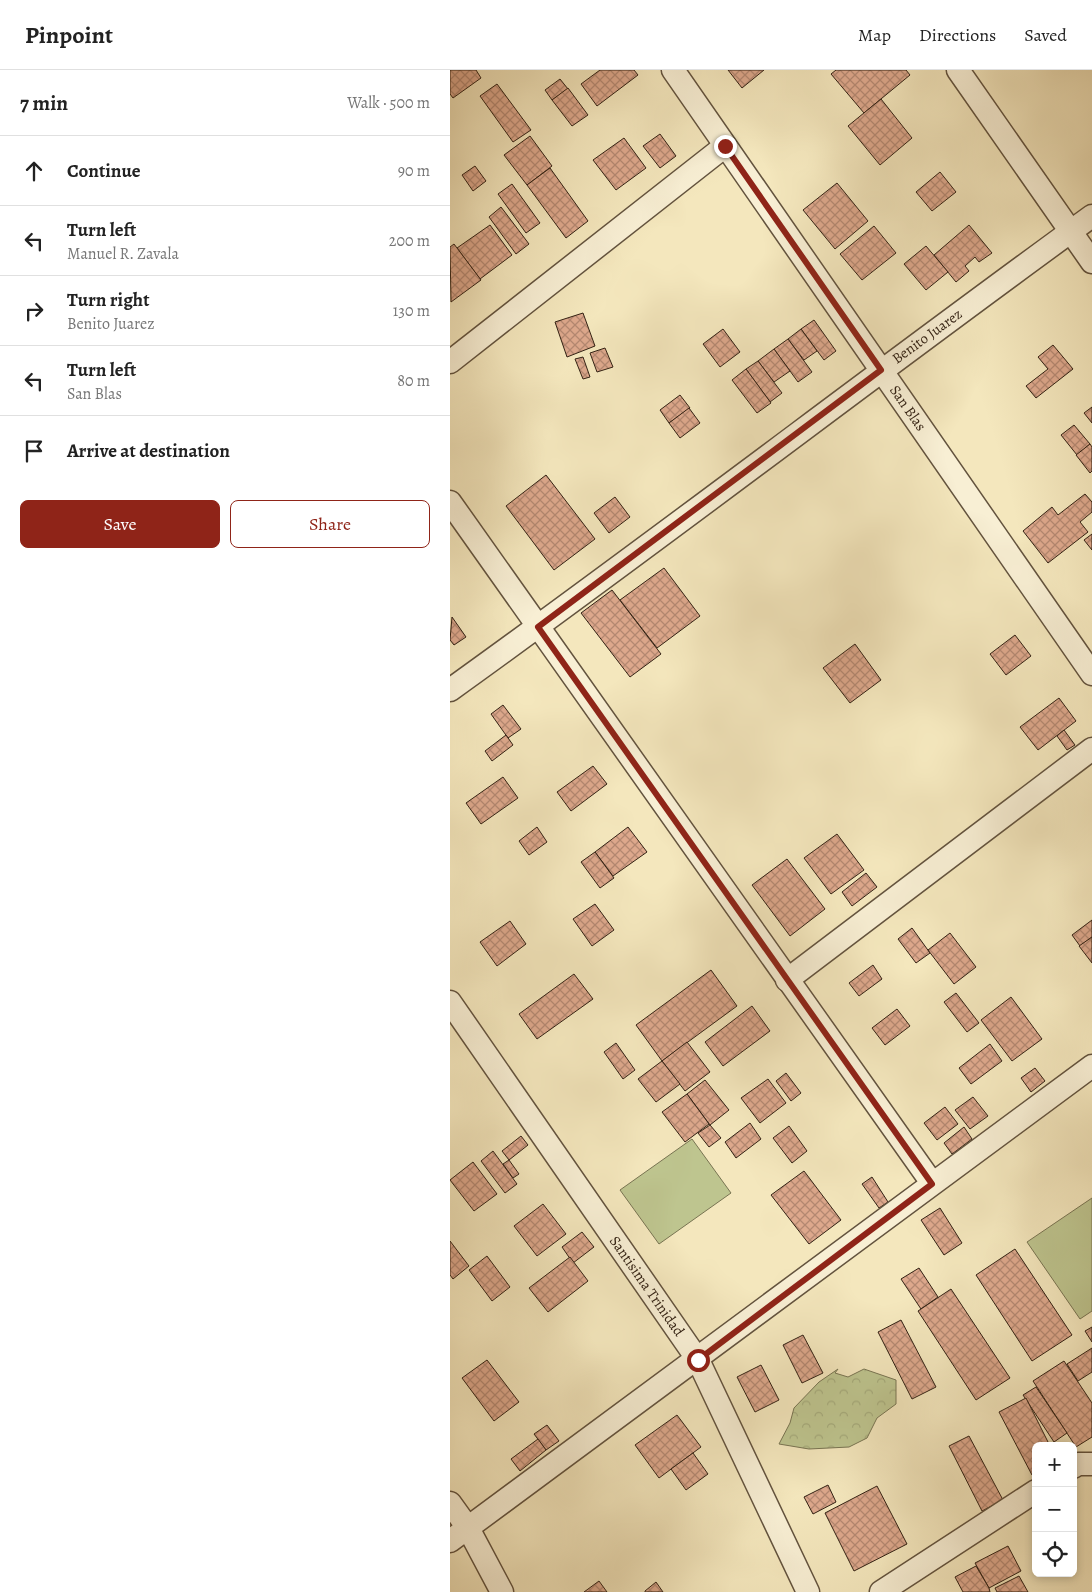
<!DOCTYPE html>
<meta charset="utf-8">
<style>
:root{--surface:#fff;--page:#f6f6f6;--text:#222;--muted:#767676;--line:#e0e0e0;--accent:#8f2418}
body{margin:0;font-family:Alegreya,serif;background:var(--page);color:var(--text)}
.controls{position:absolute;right:15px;bottom:15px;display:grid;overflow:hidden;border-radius:8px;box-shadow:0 2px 8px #0003}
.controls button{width:45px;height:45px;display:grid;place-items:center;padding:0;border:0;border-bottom:1px solid var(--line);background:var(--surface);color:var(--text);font:25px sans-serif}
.stop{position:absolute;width:15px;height:15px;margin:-11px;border:4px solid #8f2418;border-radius:50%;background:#fff}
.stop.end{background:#8f2418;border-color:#fff;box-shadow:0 1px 5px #0008}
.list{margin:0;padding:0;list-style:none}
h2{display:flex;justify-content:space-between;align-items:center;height:65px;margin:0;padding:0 20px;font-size:21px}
h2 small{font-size:16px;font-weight:400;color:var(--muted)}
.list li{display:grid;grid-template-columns:32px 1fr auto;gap:15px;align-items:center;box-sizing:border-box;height:70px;padding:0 20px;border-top:1px solid var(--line)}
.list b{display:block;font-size:19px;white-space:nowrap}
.list p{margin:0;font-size:16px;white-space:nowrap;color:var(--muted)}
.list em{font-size:16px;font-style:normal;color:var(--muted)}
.actions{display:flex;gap:10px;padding:15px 20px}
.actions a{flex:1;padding:11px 0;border:1px solid var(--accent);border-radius:8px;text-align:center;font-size:18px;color:var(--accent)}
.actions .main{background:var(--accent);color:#fff}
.icon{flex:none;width:28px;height:28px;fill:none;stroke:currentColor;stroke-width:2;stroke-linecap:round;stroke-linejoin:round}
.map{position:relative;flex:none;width:642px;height:1522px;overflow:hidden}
header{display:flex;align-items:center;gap:30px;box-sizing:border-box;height:70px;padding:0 25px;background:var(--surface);border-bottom:1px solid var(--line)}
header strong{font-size:24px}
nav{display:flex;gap:28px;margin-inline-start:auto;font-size:18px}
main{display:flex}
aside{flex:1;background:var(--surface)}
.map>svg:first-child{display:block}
.forest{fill:url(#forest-crowns);stroke:#787452}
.green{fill:#bec58f;stroke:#787452}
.building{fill:url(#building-cross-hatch);stroke:#332214}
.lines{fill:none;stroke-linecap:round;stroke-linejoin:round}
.minor-casing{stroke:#63533e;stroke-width:25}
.minor{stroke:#f8efd4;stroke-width:22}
.route{stroke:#8f2418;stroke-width:6}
.labels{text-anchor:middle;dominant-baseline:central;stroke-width:5;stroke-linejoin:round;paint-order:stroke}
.street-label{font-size:15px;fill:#332214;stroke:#f8efd4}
</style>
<header>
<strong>Pinpoint</strong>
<nav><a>Map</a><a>Directions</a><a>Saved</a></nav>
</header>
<main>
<aside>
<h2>7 min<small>Walk · 500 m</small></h2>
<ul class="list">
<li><svg class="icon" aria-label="ahead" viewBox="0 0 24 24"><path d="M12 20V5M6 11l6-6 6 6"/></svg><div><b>Continue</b></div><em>90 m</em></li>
<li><svg class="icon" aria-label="left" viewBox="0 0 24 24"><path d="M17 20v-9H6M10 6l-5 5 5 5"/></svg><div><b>Turn left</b><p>Manuel R. Zavala</p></div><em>200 m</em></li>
<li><svg class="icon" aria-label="right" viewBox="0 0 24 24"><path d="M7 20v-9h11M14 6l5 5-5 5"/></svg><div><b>Turn right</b><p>Benito Juarez</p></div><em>130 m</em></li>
<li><svg class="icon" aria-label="left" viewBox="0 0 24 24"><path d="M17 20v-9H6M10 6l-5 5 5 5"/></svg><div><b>Turn left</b><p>San Blas</p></div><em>80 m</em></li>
<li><svg class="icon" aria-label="arrive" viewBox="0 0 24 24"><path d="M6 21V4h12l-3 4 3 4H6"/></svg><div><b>Arrive at destination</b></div></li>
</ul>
<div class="actions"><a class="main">Save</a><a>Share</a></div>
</aside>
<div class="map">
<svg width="642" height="1522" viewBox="0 0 642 1522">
<defs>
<pattern id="forest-crowns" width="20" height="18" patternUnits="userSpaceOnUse" patternTransform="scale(1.25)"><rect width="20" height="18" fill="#bec58f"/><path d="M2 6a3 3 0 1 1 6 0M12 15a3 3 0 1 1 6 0" fill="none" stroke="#a4a97a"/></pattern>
<pattern id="building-cross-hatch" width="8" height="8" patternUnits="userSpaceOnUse" patternTransform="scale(1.25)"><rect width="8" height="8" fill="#dda88c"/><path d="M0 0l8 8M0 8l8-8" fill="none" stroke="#b48871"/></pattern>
</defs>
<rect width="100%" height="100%" fill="#f4e7bd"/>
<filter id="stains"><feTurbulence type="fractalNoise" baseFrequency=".004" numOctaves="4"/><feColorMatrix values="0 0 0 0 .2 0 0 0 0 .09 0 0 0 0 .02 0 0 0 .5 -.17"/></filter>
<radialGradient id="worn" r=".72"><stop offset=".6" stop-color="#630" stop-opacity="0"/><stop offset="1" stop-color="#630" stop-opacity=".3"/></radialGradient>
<path class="forest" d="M388,1299L385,1303L398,1307L414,1299L446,1310V1334L427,1348L417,1368L399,1377L359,1379L329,1374L340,1353L344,1338L369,1312Z"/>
<g class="green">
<path d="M242,1069L281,1123L209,1174L170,1120Z"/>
<path d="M642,1128V1241L630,1249L577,1172Z"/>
</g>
<g class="building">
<path d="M0,0H26L31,8L3,28L0,24Z"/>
<path d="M150,0H184L188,5L147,36L131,14Z"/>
<path d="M278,0H314L292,18Z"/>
<path d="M386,0H456L460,5L414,43L381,4Z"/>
<path d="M110,9L118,19L102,30L95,20Z"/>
<path d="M47,14L81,60L63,72L30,26Z"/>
<path d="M118,18L138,45L122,56L102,30Z"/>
<path d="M431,29L462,68L430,95L398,56Z"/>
<path d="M210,64L226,86L210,98L193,76Z"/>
<path d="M80,66L102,96L77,115L54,85Z"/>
<path d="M174,68L196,98L166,120L143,90Z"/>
<path d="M25,96L36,111L23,121L12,105Z"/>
<path d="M100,98L138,151L116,168L77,115Z"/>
<path d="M490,102L506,122L482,141L466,122Z"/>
<path d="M387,113L418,151L385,179L353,140Z"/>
<path d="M62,114L90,153L76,163L48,124Z"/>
<path d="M51,137L79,174L66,184L39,147Z"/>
<path d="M40,155L62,185L30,209L7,178Z"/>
<path d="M519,155L542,183L529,192L525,187L515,196L519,201L506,212L484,185Z"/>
<path d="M424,156L446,183L412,210L390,184Z"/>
<path d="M4,174L31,210L1,232L0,177Z"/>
<path d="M476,176L498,202L476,220L454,194Z"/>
<path d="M133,243L145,276L117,287L105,252Z"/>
<path d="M364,250L386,281L374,290L351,259Z"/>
<path d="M273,259L290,282L270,297L253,274Z"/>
<path d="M351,259L367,281L354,290L338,269Z"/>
<path d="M338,269L362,302L348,312L324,279Z"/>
<path d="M603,275L623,299L586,328L576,316L598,299L588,287Z"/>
<path d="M155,278L163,297L147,302L140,283Z"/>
<path d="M324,279L340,301L324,312L308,291Z"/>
<path d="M133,287L140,307L133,309L125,289Z"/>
<path d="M308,291L332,323L320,332L296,299Z"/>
<path d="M296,299L321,333L307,343L282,310Z"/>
<path d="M230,325L240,338L219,353L210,340Z"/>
<path d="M642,337V353L634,343Z"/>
<path d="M239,338L250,353L230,368L219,353Z"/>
<path d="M624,355L640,374L627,385L611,365Z"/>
<path d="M640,374L642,377V401L640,403L626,385Z"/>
<path d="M96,405L145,469L104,500L56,436Z"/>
<path d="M635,424L642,432V442L630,452L638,462L598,493L573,461L602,437L608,445Z"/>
<path d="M165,427L180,447L159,463L144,443Z"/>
<path d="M642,464V480L634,470Z"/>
<path d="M214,498L250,546L207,578L170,530Z"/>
<path d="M162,520L211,584L180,607L131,543Z"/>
<path d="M2,547L16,567L4,575L0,570Z"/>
<path d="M565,565L581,586L556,605L540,584Z"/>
<path d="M405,574L431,610L400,633L373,598Z"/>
<path d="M609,628L626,651L588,680L570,657Z"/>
<path d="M53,635L71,659L58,668L41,644Z"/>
<path d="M614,660L625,675L617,680L607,666Z"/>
<path d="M56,665L63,675L42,691L35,681Z"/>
<path d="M143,696L157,714L121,741L107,722Z"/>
<path d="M53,707L68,728L31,754L16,733Z"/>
<path d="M87,757L97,772L79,785L69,771Z"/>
<path d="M178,757L197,782L163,806L145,782Z"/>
<path d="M387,764L414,800L381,824L354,788Z"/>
<path d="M145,782L164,808L150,818L131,792Z"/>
<path d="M337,789L375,839L340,866L302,815Z"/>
<path d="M416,803L427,817L402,836L392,822Z"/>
<path d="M145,834L164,860L142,876L123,849Z"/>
<path d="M642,850V867L630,876L622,865Z"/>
<path d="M60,851L76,874L47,896L30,872Z"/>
<path d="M462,858L480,883L466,893L448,869Z"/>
<path d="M500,863L526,897L504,914L478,880Z"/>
<path d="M642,867V893L629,876Z"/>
<path d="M423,895L432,909L409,926L399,913Z"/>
<path d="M261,900L287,936L212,991L186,955Z"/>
<path d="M124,904L143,929L87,969L69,944Z"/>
<path d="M506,923L529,953L517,962L494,932Z"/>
<path d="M561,927L592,969L562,991L531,950Z"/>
<path d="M302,936L320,961L273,996L255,972Z"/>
<path d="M447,939L460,956L435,975L422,958Z"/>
<path d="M237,972L260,1002L235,1021L212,991Z"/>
<path d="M166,973L185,1000L173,1009L154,982Z"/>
<path d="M540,974L552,991L521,1014L509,998Z"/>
<path d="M212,991L230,1014L206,1032L188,1009Z"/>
<path d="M585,998L595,1011L581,1022L571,1008Z"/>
<path d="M336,1003L351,1023L341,1031L326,1011Z"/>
<path d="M318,1009L336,1033L310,1053L291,1028Z"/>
<path d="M255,1010L279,1040L260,1055L237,1024Z"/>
<path d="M237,1024L259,1054L235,1072L212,1042Z"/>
<path d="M523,1027L538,1046L520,1059L505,1040Z"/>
<path d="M495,1037L508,1054L487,1070L474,1053Z"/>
<path d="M300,1053L311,1069L286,1088L275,1072Z"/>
<path d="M260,1055L271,1068L259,1077L248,1063Z"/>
<path d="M339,1056L357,1081L342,1093L323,1068Z"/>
<path d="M514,1057L522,1069L502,1084L494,1073Z"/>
<path d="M71,1066L78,1075L59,1090L52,1081Z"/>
<path d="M43,1081L67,1114L55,1123L31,1091Z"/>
<path d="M59,1090L69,1104L63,1108L53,1094Z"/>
<path d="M23,1092L47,1124L24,1141L0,1110Z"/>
<path d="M354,1101L391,1150L359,1174L321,1125Z"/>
<path d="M422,1107L438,1132L429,1138L412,1114Z"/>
<path d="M93,1134L116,1164L87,1186L64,1156Z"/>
<path d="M490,1138L512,1173L494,1185L471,1150Z"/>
<path d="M132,1162L144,1177L123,1193L112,1177Z"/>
<path d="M0,1171L19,1196L3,1209L0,1205Z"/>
<path d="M565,1179L622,1265L582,1291L526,1205Z"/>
<path d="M37,1186L60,1217L42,1231L19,1200Z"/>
<path d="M120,1187L138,1211L98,1242L79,1218Z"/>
<path d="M469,1198L488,1227L471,1239L451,1209Z"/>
<path d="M501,1219L560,1308L526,1330L468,1241Z"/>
<path d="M451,1250L486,1317L462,1329L428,1262Z"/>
<path d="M642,1257V1272L635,1261Z"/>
<path d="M353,1265L373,1303L352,1313L333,1275Z"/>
<path d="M642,1278V1302L628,1311L617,1294Z"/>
<path d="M37,1290L69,1332L44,1351L12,1308Z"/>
<path d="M614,1291L642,1333V1367L626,1377L583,1311Z"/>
<path d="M311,1295L329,1330L305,1342L287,1307Z"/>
<path d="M586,1317L617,1363L604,1372L573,1325Z"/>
<path d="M576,1328L600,1376H586V1403L582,1405L549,1342Z"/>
<path d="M227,1345L251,1377L209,1408L185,1375Z"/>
<path d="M97,1355L109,1371L96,1380L84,1364Z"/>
<path d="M519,1366L553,1430L532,1441L499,1376Z"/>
<path d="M88,1369L96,1380L70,1401L61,1389Z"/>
<path d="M243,1383L258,1404L236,1420L221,1399Z"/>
<path d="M378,1415L386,1432L363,1444L354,1427Z"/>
<path d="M427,1416L457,1474L404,1501L375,1443Z"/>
<path d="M558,1476L571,1501L539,1518L525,1493Z"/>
<path d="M526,1496L539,1518L540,1522H513L505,1507Z"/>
<path d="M569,1506L578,1522H547L545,1518Z"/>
<path d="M149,1511L157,1522H134Z"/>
<path d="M206,1512L213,1522H195V1521Z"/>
</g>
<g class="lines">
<g class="minor-casing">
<g id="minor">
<path d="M223,0L642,604"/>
<path d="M508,0L642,192"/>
<path d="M0,292L275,76"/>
<path d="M0,432L482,1113"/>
<path d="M0,620C216,465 427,302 642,146"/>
<path d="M337,910L642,679"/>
<path d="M0,932L248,1290L358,1522"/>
<path d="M623,1397L628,1394H642"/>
<path d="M0,1433L18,1458L52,1522"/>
<path d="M0,1471L642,996"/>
<path d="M431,1522L586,1421"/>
</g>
</g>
<use href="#minor" class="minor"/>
</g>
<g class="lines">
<path class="route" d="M248,1290L482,1114L88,557L431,300L275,76"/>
</g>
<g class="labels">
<g class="street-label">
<text transform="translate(477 266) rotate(-36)">Benito Juarez</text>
<text transform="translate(458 338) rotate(55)">San Blas</text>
<text transform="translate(197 1216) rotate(55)">Santisima Trinidad</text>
</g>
</g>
<rect width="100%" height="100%" filter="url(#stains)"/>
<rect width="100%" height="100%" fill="url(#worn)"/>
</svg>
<div class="controls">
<button>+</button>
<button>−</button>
<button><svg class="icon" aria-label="locate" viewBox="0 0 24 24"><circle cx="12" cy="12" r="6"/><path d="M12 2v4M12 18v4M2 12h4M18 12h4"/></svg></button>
</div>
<div class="stop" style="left:248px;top:1290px"></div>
<div class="stop end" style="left:275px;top:76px"></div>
</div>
</main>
